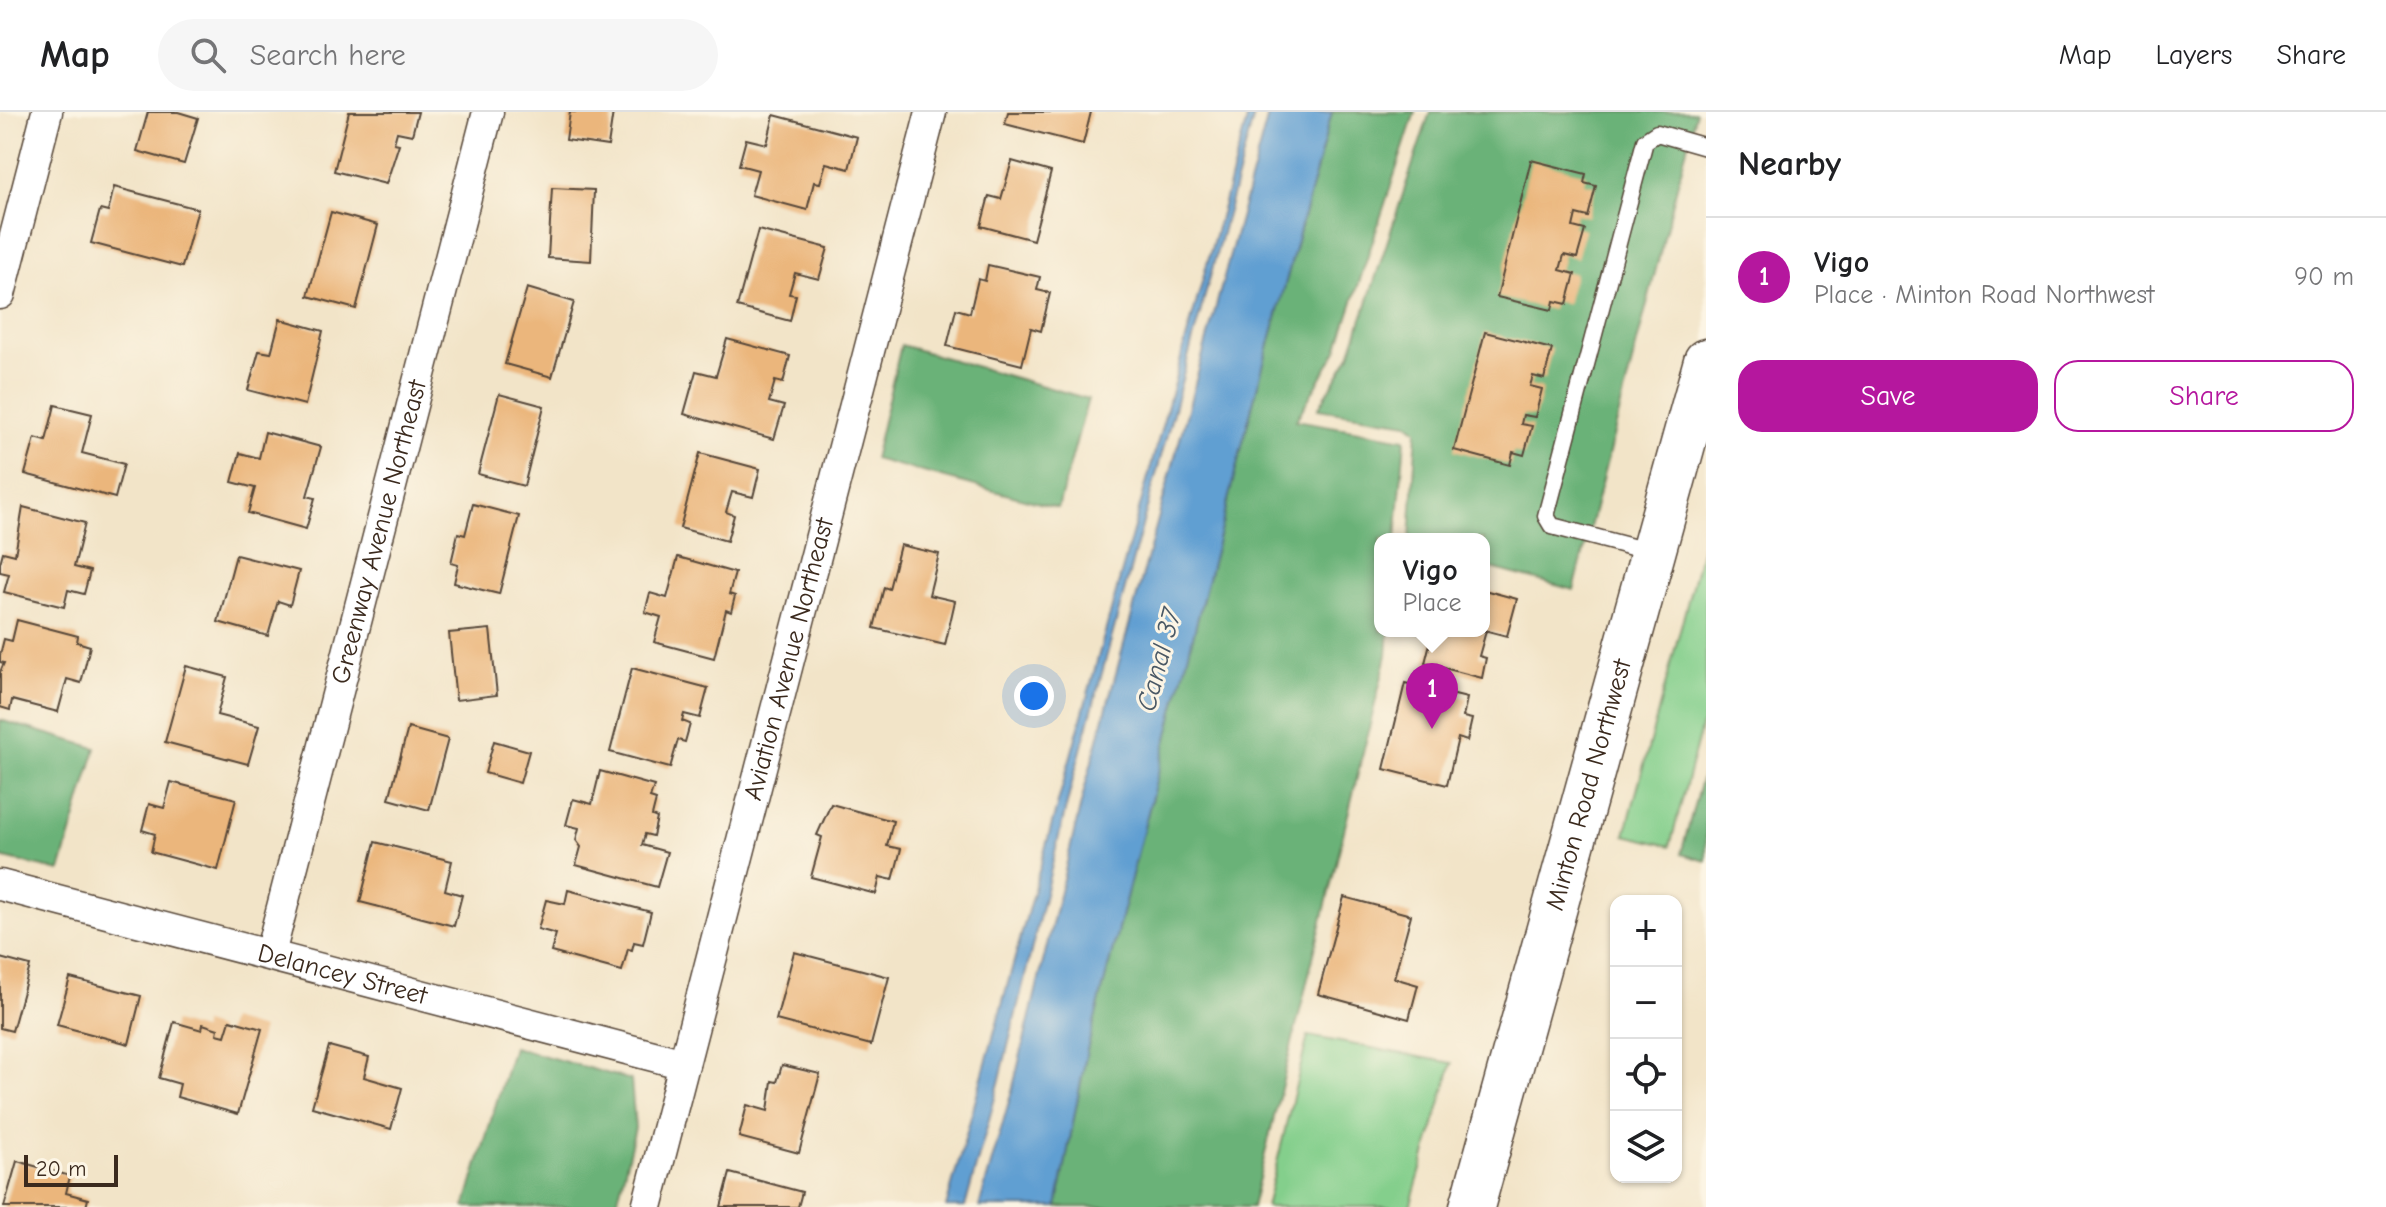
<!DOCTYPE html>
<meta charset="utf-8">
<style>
:root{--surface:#fff;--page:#f6f6f6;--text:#202124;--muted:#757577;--line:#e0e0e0;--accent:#b5179e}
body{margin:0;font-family:"Comic Neue",sans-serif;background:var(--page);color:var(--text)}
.controls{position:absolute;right:24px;bottom:24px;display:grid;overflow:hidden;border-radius:16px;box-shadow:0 2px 6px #0004}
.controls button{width:72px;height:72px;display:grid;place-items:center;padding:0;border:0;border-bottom:2px solid var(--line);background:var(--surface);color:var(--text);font:40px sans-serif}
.scale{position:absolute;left:24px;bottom:20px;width:94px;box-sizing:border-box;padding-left:8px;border:4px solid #3b2a1e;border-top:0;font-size:22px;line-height:28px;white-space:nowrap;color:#3b2a1e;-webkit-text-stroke:6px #fcf5e5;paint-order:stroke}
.you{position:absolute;left:1034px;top:584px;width:28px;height:28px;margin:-20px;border:6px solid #fff;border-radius:50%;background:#1a73e8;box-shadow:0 0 0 12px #1a73e833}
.badge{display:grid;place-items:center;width:52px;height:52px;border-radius:50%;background:var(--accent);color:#fff;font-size:26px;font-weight:700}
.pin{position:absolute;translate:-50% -66px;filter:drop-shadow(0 2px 4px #0008)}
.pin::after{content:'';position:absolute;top:42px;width:28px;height:24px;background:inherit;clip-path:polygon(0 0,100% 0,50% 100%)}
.popup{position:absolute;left:1374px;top:421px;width:116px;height:104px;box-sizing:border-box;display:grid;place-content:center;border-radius:16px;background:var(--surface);filter:drop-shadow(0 2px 6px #0005);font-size:26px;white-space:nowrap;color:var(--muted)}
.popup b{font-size:30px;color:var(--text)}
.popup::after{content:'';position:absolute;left:50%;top:100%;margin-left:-16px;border:16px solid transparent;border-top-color:var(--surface)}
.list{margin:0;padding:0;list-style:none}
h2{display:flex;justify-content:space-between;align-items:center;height:104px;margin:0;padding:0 32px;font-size:34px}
h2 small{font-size:26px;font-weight:400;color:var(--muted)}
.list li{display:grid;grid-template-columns:52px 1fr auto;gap:24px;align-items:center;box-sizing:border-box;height:120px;padding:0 32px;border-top:2px solid var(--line)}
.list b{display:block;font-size:30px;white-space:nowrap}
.list p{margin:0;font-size:26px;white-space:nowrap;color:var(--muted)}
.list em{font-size:26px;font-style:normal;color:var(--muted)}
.actions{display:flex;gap:16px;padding:24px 32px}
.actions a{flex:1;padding:18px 0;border:2px solid var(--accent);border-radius:24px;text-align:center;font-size:28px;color:var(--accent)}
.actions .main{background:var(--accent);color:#fff}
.icon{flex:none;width:44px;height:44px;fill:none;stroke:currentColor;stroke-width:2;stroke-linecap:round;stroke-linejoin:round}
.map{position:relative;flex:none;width:1706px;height:1095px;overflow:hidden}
header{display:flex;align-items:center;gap:48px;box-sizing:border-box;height:112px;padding:0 40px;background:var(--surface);border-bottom:2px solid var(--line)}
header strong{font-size:38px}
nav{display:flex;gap:44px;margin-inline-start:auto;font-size:28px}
.search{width:560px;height:72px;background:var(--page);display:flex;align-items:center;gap:20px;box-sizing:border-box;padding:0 28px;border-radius:44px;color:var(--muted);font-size:30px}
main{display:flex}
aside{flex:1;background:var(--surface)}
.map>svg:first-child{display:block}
.green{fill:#84cf8c;stroke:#607c55;stroke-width:2}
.forest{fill:#6bb278;stroke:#536e4b;stroke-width:2}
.water{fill:#609fd2;stroke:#4e6478;stroke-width:2}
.building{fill:#ebb67c}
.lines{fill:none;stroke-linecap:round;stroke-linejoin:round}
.lane-casing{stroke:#564638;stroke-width:19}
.street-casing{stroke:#564638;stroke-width:33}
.secondary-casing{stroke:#564638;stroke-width:47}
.lane{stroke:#fff;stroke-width:16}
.street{stroke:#fff;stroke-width:30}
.secondary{stroke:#fff;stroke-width:44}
.labels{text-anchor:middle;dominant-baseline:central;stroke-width:6;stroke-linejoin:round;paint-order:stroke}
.street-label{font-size:26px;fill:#3b2a1e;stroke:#fcf5e5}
.water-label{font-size:28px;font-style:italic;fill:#4a5966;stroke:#fcf5e5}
</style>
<header>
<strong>Map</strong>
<div class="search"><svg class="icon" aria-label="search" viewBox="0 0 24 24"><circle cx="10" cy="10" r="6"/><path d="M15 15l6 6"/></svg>Search here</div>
<nav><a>Map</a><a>Layers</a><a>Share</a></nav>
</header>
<main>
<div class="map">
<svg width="1706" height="1095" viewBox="0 0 1706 1095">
<rect width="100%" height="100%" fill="#fcf5e5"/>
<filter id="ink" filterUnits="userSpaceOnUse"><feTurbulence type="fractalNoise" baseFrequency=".0125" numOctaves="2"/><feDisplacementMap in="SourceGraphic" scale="16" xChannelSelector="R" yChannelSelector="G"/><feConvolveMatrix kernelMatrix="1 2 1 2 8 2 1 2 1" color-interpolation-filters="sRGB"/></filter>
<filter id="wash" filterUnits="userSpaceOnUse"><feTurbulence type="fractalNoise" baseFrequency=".006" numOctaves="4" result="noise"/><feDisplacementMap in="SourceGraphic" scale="32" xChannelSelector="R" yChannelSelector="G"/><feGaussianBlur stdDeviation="1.8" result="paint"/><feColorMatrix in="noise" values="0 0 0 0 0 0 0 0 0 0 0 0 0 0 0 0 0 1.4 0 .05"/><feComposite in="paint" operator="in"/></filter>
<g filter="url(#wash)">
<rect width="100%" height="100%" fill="#f2e4c8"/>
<g class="green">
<path d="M1706,421V597L1670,734L1625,723Z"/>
<path d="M1308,924L1452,951L1410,1095H1266Z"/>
</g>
<g class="forest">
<path d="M1332,0H1415L1337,238L1296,308L1405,327L1396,427H1380V519H1389L1387,543L1252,1095H1057L1087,938L1253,291Z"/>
<path d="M1430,0H1696L1574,478L1484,454V427H1410L1417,318L1408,311L1318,297L1350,243Z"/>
<path d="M901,233L1088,287L1058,396L874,347Z"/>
<path d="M0,608L96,636L60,759L0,745Z"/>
<path d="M1706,649V749L1681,742Z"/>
<path d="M513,935L631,968L635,1016L616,1095H465Z"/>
</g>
<g class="water">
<path d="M1249,0H1255L1072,671L999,971L965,1095H946Z"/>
<path d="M1269,0H1332L1253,291L1087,938L1057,1095H979L1013,975L1085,675Z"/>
</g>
<g id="blocks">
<g class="building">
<path d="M148,0H178L198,6L184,52L137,39Z"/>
<path d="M349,0H418L412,23L397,20L394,31L399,32L386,72L334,59Z"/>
<path d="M570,0H613L608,34L566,28Z"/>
<path d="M1008,0H1091L1083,32L1005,12Z"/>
<path d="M774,3L857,25L849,57L826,51L820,71L814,70L807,98L751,83L758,58L739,53L746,27L767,32Z"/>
<path d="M1531,48L1586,62L1584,71L1596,74L1588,105L1576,102L1573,115L1585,118L1577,146L1564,143L1560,158L1575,162L1567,192L1554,189L1552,198L1497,185Z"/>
<path d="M1012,49L1051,60L1033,128L981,114L989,84L1001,87Z"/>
<path d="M114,75L198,97L182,155L91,131L100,98L108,100Z"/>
<path d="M552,76L594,78L591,149L548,146Z"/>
<path d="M331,100L378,113L356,197L308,184Z"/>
<path d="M758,118L828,136L819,167L795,161L789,182L796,183L790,209L737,195Z"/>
<path d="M988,153L1040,165L1037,178L1050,181L1041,219L1031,216L1022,253L947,234L956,197L970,201L978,167L985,169Z"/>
<path d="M527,176L574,190L552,265L505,252Z"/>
<path d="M280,207L323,219L305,293L248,278L259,239L271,241Z"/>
<path d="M1485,220L1552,237L1544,267L1533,264L1530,274L1542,277L1535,305L1523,303L1521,312L1532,314L1524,343L1513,340L1510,353L1454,338Z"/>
<path d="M727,227L790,244L783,271L775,269L769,290L784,294L774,327L684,302L696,259L716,264Z"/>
<path d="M499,282L544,294L524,374L478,362Z"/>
<path d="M55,293L92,302L82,341L124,352L115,386L25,362L35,326L46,329Z"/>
<path d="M265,320L321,335L307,384L315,386L306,417L248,401L255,376L232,370L240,341L259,346Z"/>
<path d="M700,341L760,357L753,385L732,380L726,400L734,403L727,429L680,416Z"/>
<path d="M473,392L519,404L499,482L454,471L458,453L451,451L458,421L465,423Z"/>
<path d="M23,395L85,411L74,455L90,459L84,482L68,478L64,495L4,480L9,462L0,460V451L3,440L15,443Z"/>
<path d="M900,433L939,442L929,483L955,489L945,533L874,516L884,475L889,477Z"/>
<path d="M236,443L299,459L290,493L278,489L268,524L218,510Z"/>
<path d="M678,445L735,461L729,482L735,484L731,500L726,498L714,546L654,530L661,505L645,500L650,481L667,486Z"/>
<path d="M1484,478L1517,487L1507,524L1484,518Z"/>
<path d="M17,508L78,524L77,530L90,534L81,571L67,567L58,600L12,588L10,598L0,595V560L4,551L0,550V543L4,527L12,529Z"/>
<path d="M490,517L497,583L456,588L449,521Z"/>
<path d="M1433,519H1486L1479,544L1486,546L1482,566L1425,551Z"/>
<path d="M186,554L227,565L217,603L259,614L248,652L165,630Z"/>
<path d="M632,556L708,576L700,606L684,602L682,609L690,612L685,630L678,628L670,656L610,640Z"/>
<path d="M1405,571L1467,586L1463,605L1472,607L1467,629L1458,626L1447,673L1384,657Z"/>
<path d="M408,616L448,627L429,698L389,687Z"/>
<path d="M494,629L529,639L520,671L485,661Z"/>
<path d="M600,659L654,674L650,686L656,688L652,704L657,706L653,724L645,722L642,733L667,740L657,775L576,753L581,735L576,728L579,716L566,713L573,687L592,692Z"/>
<path d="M171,670L236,687L218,758L151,740L155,722L142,718L149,692L164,696Z"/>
<path d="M831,692L893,709L887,734L901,737L893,768L880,765L876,782L811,765L822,725L817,723Z"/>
<path d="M375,730L452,749L445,778L462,783L454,814L360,790Z"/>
<path d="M568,778L651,800L643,832L634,830L632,838L628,837L622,859L551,840L556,822L538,817L546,788L565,792Z"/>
<path d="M1344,785L1411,803L1394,866L1418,873L1409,907L1318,882Z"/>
<path d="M794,840L889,865L871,933L776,908Z"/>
<path d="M0,846L30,854L12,919L0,916Z"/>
<path d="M70,866L141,884L129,932L57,913Z"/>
<path d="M230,908L262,917L238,1002L177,985L180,972L159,966L174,910L202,918L203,912L218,917L217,922L225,924Z"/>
<path d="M329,934L369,945L364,965L402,976L391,1017L312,995Z"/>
<path d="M782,953L820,962L799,1041L739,1025L747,993L768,999L772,969L777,970Z"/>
<path d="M17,1049L70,1064L66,1081L88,1087L86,1095H4Z"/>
<path d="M730,1061L802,1080L798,1095H721Z"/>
</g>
</g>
</g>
<g filter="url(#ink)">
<use href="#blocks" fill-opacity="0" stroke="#564638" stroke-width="2"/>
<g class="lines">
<g class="lane-casing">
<path id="lane" d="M1651,440L1552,414L1546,404L1645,29L1657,21L1706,35"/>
</g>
<g class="street-casing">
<g id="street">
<path d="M0,182L47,0"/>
<path id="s1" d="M0,773L684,952"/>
<path id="s2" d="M270,842L488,0"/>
<path id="s3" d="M647,1095L931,0"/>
</g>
</g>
<g class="secondary-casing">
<g id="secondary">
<path id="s4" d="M1472,1095L1706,249"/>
</g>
</g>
<use href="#lane" class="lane"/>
<use href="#street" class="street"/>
<use href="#secondary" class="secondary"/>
</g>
</g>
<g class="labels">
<g class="street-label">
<text stroke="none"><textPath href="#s2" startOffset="436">Greenway Avenue Northeast</textPath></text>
<text stroke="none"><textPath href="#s3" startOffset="566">Aviation Avenue Northeast</textPath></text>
<text stroke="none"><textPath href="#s4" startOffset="438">Minton Road Northwest</textPath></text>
<text stroke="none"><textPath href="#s1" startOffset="354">Delancey Street</textPath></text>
</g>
<g class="water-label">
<text transform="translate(1159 548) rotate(-75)">Canal 37</text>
</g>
</g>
</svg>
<div class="controls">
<button>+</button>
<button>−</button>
<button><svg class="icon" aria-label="locate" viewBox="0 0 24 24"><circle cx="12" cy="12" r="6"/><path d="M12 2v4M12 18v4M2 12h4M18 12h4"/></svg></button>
<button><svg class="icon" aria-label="layers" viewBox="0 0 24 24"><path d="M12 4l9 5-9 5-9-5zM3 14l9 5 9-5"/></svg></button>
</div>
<div class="scale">20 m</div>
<div class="you"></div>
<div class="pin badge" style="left:1432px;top:617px">1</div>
<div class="popup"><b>Vigo</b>Place</div>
</div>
<aside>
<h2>Nearby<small></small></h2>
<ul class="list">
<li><span class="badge">1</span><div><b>Vigo</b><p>Place · Minton Road Northwest</p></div><em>90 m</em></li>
</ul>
<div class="actions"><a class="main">Save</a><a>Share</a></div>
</aside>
</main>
